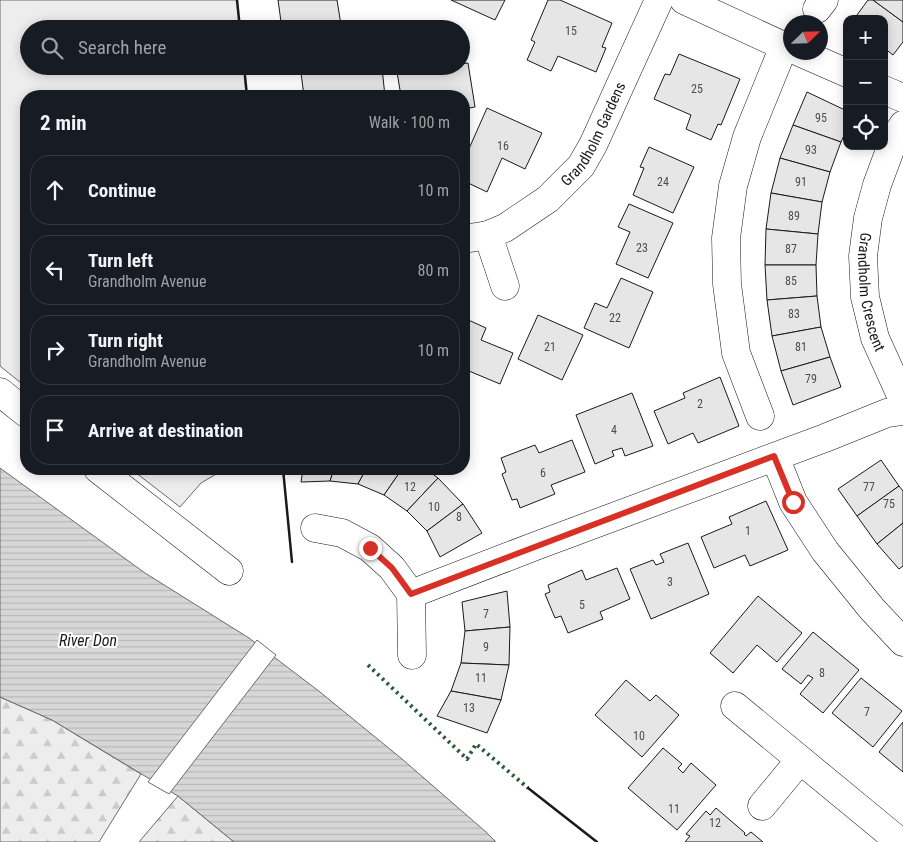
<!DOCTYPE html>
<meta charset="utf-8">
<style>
:root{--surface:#171b24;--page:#20242c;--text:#f1f3f6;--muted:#9ea1a6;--line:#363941}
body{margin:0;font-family:"Roboto Condensed",sans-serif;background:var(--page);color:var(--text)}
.controls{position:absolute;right:15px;top:15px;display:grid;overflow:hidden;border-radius:10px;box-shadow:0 2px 12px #0003}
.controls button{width:45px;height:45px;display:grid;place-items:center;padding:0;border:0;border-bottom:1px solid var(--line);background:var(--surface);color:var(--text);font:25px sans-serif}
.compass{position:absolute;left:783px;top:15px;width:45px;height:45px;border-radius:50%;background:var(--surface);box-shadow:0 2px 12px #0003;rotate:67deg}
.stop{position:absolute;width:15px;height:15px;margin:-11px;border:4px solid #d93025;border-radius:50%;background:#fff}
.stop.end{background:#d93025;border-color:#fff;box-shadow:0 1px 5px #0008}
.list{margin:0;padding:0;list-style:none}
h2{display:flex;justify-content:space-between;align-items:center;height:65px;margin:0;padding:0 20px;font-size:21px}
h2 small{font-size:16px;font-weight:400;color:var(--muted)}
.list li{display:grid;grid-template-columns:32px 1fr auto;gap:15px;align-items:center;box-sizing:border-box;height:70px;margin:0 10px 10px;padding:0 10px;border:1px solid var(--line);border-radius:20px}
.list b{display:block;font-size:19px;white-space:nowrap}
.list p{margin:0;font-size:16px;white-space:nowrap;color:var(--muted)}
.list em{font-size:16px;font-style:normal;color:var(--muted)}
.icon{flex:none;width:28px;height:28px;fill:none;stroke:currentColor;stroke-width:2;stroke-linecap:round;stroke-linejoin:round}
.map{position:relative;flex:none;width:903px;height:842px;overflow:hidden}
.search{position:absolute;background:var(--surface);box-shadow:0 2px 12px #0003;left:20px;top:20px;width:450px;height:55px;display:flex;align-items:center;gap:12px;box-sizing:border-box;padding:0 18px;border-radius:28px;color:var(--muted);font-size:19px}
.panel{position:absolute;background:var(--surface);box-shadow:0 2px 12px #0003;left:20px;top:90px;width:450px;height:385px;border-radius:20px}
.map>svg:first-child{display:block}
.forest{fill:url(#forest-firs);stroke:#6a6a6a}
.built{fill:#ededed;stroke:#6a6a6a}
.water{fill:url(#water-rules);stroke:#6a6a6a}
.pier{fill:#fff;stroke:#6a6a6a}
.building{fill:#e6e6e6;stroke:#1a1a1a}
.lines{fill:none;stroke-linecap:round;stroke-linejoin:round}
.minor-casing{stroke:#1a1a1a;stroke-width:29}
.minor{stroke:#fff;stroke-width:28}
.hedge{stroke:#2b5a34;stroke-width:4;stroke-dasharray:2.5 4;stroke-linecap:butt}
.wall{stroke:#1a1a1a;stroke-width:2.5}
.route{stroke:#d93025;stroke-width:6}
.labels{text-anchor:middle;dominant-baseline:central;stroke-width:4;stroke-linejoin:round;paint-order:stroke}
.number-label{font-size:12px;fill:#4d4d4d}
.street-label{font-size:15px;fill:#1a1a1a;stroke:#fff}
.water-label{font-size:16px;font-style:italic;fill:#1a1a1a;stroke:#fff}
</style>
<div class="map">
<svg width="903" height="842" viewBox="0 0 903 842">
<defs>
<pattern id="forest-firs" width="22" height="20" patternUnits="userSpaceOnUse" patternTransform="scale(1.25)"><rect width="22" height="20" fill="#ededed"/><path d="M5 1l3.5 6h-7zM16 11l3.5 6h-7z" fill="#cbcbcb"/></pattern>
<pattern id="water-rules" width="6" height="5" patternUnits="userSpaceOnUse" patternTransform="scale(1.25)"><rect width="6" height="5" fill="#d7d7d7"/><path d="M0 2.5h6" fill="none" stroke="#b8b8b8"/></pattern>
</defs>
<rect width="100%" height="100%" fill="#fff"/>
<g class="forest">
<path d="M0,697L52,720L141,774L99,842H0Z"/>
<path d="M178,796L234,842H139Z"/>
</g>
<g class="built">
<path d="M0,0H237L240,29H29V66H244L246,96H26V387L0,366Z"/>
<path d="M131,469H225L201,483L180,507Z"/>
</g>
<path class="water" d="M0,468L145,573L249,638L320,692L402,759L486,832L496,842H234L178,796L52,720L0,697Z"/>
<path class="pier" d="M257,640L276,655L169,794L148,782Z"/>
<g class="building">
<path d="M278,0H337L341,25L319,29H282Z"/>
<path d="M451,0H505L495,20Z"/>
<path d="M548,0H560L612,23L602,47L606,48L596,72L558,56L551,71L527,60L535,42L531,40Z"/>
<path d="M868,0H873L903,22V42L893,55L884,48V19H854Z"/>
<path d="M873,0H903V22Z"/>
<path d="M679,54L740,79L721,125L718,124L711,140L686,129L691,115L654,99L665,74L670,75Z"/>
<path d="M468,63L475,107L464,109V96H401L396,66H422V67L427,66H461V64Z"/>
<path d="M294,66H352L353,72L382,68L385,96H304L301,73H295Z"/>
<path d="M807,92L847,111V129L841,142L793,125Z"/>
<path d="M487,108L542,133L525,169L502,158L487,192L464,181V160Z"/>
<path d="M793,125L841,142L830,172L780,158Z"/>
<path d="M649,147L694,167L673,213L633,195L644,168L640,167Z"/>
<path d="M780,158L830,172L822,202L771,193Z"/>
<path d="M771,193L822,202L818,234L766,229Z"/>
<path d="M629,204L673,223L648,278L616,264L630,232L618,227Z"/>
<path d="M766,229L818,234L816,265H765Z"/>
<path d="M765,265H816L817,296L767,300Z"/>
<path d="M621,278L653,292L629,348L584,328L595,303L607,308Z"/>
<path d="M817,296L821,327L772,336L767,300Z"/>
<path d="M538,315L583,335L562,380L518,359Z"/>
<path d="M464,318L486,328L481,340L513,353L500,384L469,371L465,379L464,378Z"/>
<path d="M821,327L830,357L781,371L772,336Z"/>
<path d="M830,357L841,387L793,405L781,371Z"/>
<path d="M720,377L739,426L698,443L693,433L668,444L654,411L685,398L683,393Z"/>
<path d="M632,393L653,446L625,456L622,448L612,451L614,456L595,464L576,415Z"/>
<path d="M572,440L585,472L551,485L555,494L520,508L517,499L512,500L502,474L506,472L501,458L535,445L539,453Z"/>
<path d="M881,460L899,486L857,516L838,489Z"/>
<path d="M303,469H334L330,481L301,482Z"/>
<path d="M334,469H366L358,484L330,481Z"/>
<path d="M366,469H402L384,495L358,484Z"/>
<path d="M402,469H426L438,478L407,511L384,495Z"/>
<path d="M438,478L463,504L427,531L407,511Z"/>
<path d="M899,486L903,491V523L877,544L857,516Z"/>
<path d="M766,501L788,550L750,566L745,555L714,568L701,537L732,524L729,517Z"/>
<path d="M463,504L482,533L440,557L427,531Z"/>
<path d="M903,523V566L899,569L877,544Z"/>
<path d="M688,543L709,594L651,619L630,569L653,560L656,565L664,562L660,554Z"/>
<path d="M617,568L630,599L600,612L603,619L568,633L561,616L555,618L545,594L550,592L548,585L582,570L586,580Z"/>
<path d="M507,591L510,627L465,631L462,602Z"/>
<path d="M758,596L802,633L777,662L757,645L733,673L710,653Z"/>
<path d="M510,627L509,665L461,663L465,631Z"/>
<path d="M813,632L859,670L823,713L800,694L813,678L808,675L801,684L782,669Z"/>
<path d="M461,663L509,665L501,700L451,691Z"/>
<path d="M861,678L902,711L873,747L832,713Z"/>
<path d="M626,680L650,701L656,695L679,715L642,757L595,715Z"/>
<path d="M451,691L501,700L487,733L437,716Z"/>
<path d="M903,722V772L879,752Z"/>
<path d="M663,748L682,764L678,768L683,773L691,763L716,785L677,830L628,788Z"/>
<path d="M716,808L745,833L744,834L746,836L751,832L763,842H685L690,836L686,834L706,811L710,815Z"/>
</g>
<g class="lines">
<g class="minor-casing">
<g id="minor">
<path d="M684,0L790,49"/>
<path d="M817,9L824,0"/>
<path d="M799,52L847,73"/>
<path d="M884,90L903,98"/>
<path id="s1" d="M903,125L894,139L877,185L868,218L863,256L865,297L875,338L903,400"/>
<path d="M488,235L505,286"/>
<path id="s2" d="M464,239L488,235L505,228L548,199L581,166L593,145L659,0"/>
<path d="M0,392L26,413"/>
<path d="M760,416L736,353L727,284L726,238L733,186L747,137L784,46"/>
<path d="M775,457L793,502L825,551L872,609L903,642"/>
<path d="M98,469L229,571"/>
<path d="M315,528L342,533L370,548L392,568L411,594L412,655"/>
<path d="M411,594L533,547L825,438L887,413L903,411"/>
<path d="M735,706L900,842"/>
<path d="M762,806L800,760"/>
</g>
</g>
<use href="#minor" class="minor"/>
<path class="hedge" d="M368,665L467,759L476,744L528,788"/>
<g class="wall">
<path d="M237,0L240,29"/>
<path d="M244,66L247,96"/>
<path d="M283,469L292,562"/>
<path d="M528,788L597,842"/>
</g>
</g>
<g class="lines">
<path class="route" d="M370,548L392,568L411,594L774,456L793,502"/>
</g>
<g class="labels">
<g class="number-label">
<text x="571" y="31">15</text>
<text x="697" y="89">25</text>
<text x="821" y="118">95</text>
<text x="503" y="146">16</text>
<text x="811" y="150">93</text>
<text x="663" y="182">24</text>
<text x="801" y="182">91</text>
<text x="794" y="216">89</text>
<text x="642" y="248">23</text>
<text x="791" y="249">87</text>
<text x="791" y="281">85</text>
<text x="794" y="314">83</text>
<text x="615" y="318">22</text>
<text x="550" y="347">21</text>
<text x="801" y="347">81</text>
<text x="811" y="379">79</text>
<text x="700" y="404">2</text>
<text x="614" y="430">4</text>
<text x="543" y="473">6</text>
<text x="410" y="487">12</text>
<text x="869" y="487">77</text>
<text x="889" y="504">75</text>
<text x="434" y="507">10</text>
<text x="459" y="517">8</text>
<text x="748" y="531">1</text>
<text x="670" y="582">3</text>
<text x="582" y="605">5</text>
<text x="486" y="614">7</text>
<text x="486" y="647">9</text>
<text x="822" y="673">8</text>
<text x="481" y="678">11</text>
<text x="469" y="708">13</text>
<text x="867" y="712">7</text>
<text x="639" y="736">10</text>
<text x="674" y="809">11</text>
<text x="715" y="823">12</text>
</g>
<g class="street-label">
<text stroke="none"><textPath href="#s2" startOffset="175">Grandholm Gardens</textPath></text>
<text stroke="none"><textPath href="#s1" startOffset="175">Grandholm Crescent</textPath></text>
</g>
<g class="water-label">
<text x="88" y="640">River Don</text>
</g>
</g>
</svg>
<div class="controls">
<button>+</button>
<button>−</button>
<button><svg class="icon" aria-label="locate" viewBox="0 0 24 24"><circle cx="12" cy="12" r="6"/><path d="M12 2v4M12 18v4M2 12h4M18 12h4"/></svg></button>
</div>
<svg class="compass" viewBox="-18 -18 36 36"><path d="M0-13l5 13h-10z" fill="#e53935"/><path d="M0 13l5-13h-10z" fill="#9ea1a6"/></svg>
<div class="stop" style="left:793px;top:502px"></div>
<div class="stop end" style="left:370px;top:548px"></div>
<div class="search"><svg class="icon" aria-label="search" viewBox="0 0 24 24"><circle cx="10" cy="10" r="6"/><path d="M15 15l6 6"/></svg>Search here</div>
<section class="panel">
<h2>2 min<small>Walk · 100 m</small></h2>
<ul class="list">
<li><svg class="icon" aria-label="ahead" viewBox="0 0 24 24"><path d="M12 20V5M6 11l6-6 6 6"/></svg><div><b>Continue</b></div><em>10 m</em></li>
<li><svg class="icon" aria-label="left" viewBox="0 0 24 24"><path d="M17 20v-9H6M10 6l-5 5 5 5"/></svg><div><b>Turn left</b><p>Grandholm Avenue</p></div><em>80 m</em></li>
<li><svg class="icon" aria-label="right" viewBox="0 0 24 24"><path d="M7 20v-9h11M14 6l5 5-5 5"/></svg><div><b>Turn right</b><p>Grandholm Avenue</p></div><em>10 m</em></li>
<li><svg class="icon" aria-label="arrive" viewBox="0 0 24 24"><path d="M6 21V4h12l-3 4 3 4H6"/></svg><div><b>Arrive at destination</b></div></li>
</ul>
</section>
</div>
